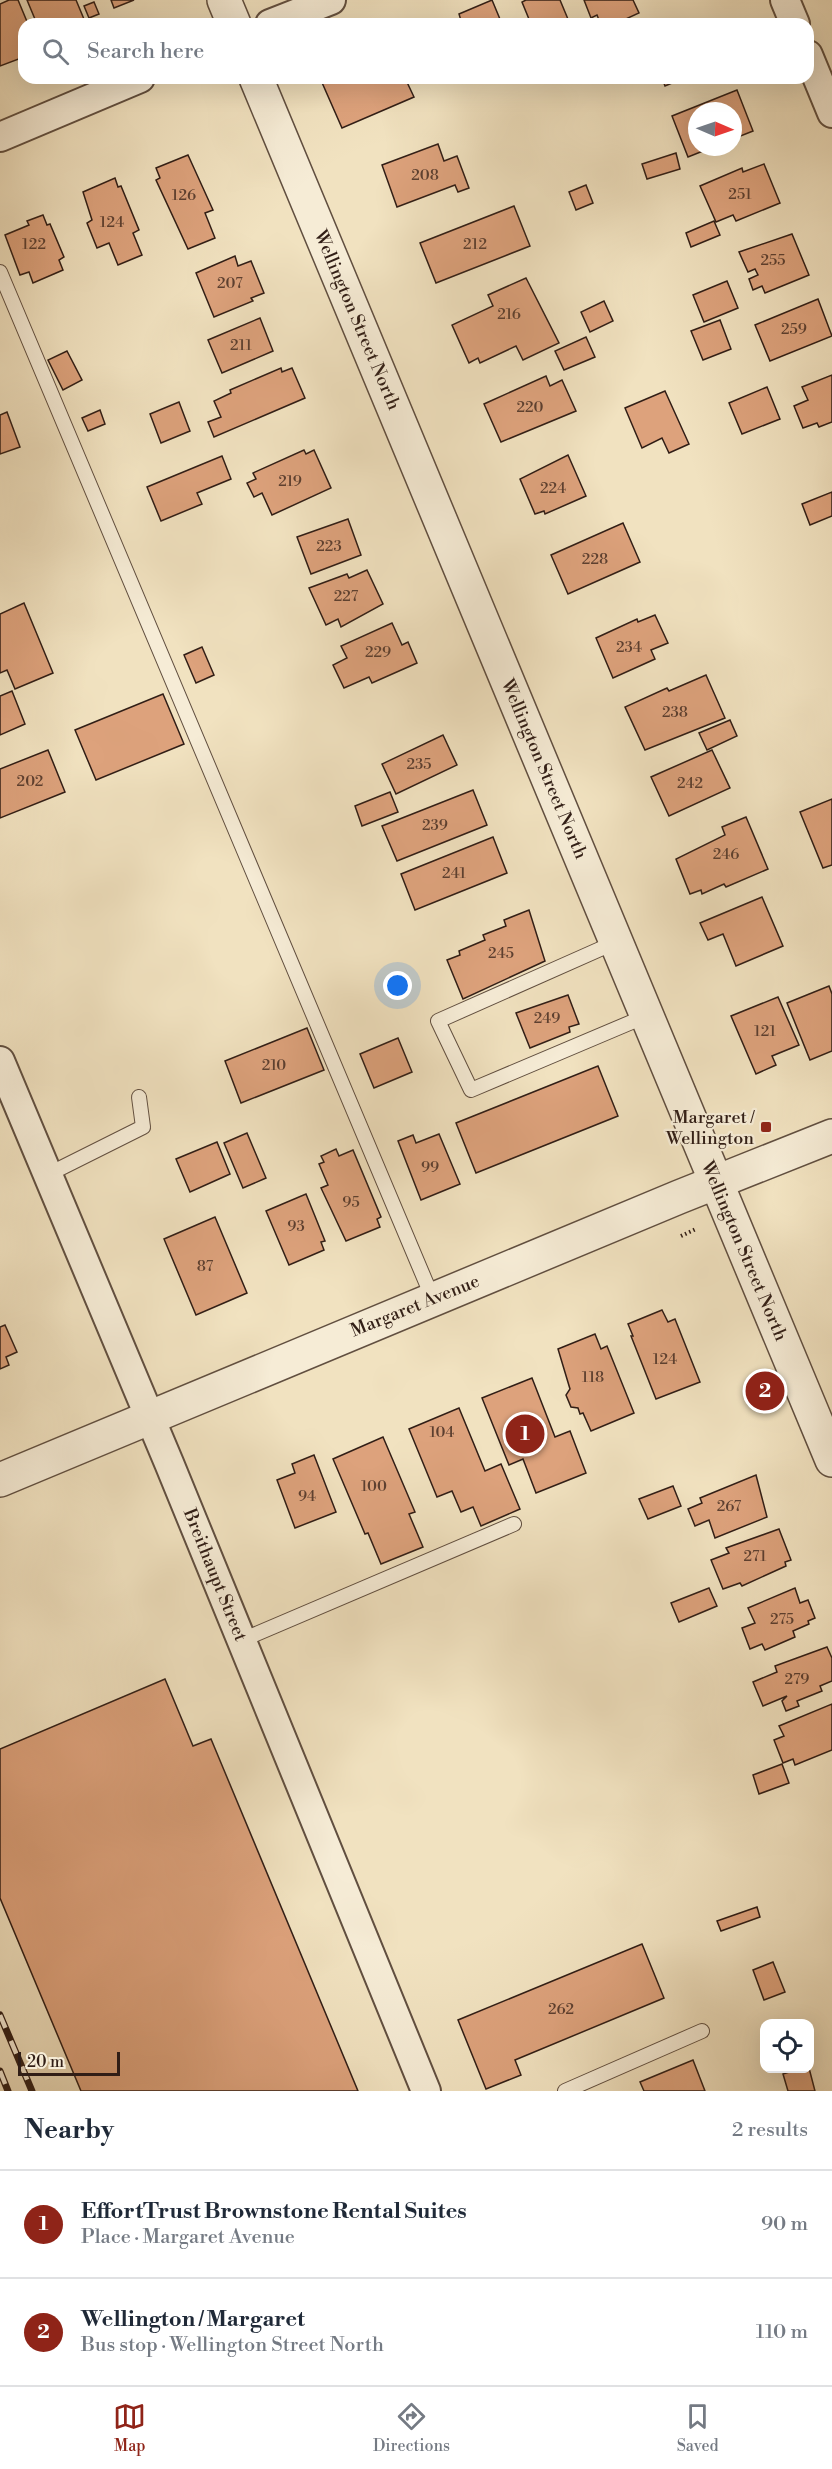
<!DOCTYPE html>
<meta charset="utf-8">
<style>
:root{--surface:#fff;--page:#f2f2f3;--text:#1f2937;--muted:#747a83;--line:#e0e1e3;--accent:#8f2418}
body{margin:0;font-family:"Libre Bodoni",serif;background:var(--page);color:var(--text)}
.controls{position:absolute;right:18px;bottom:18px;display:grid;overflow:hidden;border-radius:12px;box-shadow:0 6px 24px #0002}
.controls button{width:54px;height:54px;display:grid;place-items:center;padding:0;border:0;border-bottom:2px solid var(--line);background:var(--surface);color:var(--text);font:30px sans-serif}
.compass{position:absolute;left:688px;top:102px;width:54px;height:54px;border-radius:50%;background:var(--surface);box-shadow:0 6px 24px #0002;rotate:92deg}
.scale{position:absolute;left:18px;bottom:15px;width:102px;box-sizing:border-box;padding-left:6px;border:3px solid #311e16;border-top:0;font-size:16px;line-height:21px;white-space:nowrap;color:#311e16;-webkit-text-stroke:4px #f6ecd6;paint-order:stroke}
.you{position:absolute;left:398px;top:986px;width:21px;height:21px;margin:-15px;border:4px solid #fff;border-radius:50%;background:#1a73e8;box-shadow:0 0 0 9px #1a73e833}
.badge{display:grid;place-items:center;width:39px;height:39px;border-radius:50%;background:var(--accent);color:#fff;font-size:20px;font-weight:700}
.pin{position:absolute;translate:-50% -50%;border:3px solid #fff;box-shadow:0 2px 6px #0006}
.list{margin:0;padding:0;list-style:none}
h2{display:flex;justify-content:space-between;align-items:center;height:78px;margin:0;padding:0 24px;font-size:26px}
h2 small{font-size:20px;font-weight:400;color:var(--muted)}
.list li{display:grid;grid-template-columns:39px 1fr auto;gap:18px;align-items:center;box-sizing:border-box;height:108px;padding:0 24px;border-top:2px solid var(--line)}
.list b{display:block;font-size:22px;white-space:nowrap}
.list p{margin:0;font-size:20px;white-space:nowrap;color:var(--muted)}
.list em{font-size:20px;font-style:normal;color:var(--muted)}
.icon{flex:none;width:33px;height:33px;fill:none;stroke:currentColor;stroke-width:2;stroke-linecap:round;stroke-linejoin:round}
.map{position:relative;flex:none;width:832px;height:2091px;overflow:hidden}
.search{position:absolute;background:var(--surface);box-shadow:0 6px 24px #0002;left:18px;right:18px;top:18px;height:66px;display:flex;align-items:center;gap:15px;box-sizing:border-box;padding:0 21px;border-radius:18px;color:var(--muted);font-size:22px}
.sheet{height:294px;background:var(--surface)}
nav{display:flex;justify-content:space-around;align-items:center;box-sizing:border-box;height:84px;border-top:2px solid var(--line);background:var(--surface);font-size:16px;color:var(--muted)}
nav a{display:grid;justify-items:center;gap:3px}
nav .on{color:var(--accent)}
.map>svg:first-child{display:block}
.building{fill:#dda27c;stroke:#311e16;stroke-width:1.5}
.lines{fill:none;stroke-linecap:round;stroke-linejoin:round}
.service-casing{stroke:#614f40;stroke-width:16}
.minor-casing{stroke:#614f40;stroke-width:32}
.tertiary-casing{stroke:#614f40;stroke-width:36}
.path{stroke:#311e16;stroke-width:4;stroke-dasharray:1.5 3;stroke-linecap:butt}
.service{stroke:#f6ecd6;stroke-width:14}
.minor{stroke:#f6ecd6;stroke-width:28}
.tertiary{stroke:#f6ecd6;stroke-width:33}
.rail-casing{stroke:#311e16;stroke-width:7}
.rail{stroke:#f6ecd6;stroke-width:4.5;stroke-dasharray:14;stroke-linecap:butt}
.poi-dot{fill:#8f2418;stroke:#f6ecd6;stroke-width:2}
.labels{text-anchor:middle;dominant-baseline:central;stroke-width:4.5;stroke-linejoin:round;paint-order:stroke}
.number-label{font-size:15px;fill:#5c3f30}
.street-label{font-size:18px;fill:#311e16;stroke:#f6ecd6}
.poi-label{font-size:18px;fill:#311e16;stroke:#f6ecd6;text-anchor:end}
</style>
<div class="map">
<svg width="832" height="2091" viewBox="0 0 832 2091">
<rect width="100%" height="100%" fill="#f1e2c0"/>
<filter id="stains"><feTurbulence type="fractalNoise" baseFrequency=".00333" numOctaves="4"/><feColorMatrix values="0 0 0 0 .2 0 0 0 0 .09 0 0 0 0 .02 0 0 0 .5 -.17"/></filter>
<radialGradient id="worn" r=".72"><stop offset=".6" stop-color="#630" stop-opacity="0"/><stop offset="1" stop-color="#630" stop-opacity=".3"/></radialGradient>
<g class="building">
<path d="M9,0H18L28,24H24V57L0,66V4Z"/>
<path d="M27,0H76L86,24H37Z"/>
<path d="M111,0H134L114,8Z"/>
<path d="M492,0L502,24H462L459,14Z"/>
<path d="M526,0H560L570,24H531L522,2Z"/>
<path d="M584,0H633L639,13L615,24H590L599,20L597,15L591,18Z"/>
<path d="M94,2L99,14L89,18L84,6Z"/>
<path d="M320,78H405L414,97L342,128Z"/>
<path d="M662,78H684L665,86Z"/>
<path d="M737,90L753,131L733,139V111H697V147H713L688,157L672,116Z"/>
<path d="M438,144L444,161L457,156L469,188L458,192L455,185L397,207L382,165Z"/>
<path d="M676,153L680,169L647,179L642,164Z"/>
<path d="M188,155L213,210L205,213L215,238L188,249L156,180L160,178L156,168Z"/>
<path d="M764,164L780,203L736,221L733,215L716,222L700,186L742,168L743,172Z"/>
<path d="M115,178L118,187L121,186L139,230L133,233L142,255L118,265L109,243L97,248L87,223L92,220L83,192Z"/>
<path d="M586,185L593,203L576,210L569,192Z"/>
<path d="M514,206L530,246L436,283L420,243Z"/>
<path d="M43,215L47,225L50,224L64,257L59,260L63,270L33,283L29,272L20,275L5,235L29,225L27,221Z"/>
<path d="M714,221L720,235L691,247L686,233Z"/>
<path d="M792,234L809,275L765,293L762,286L753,290L749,279L758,275L755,269L748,272L739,252Z"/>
<path d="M235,256L238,266L251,261L264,293L251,298L253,301L214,317L196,273Z"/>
<path d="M526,278L559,343L523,360L516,346L480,363L478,358L469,363L452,325L493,306L488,295Z"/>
<path d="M727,281L738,308L704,322L693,295Z"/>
<path d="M818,299L832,336L770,361L755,325Z"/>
<path d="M604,301L613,321L590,332L581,312Z"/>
<path d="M260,318L273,351L222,373L208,340Z"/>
<path d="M720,320L731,349L703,360L691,331Z"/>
<path d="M586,337L595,357L564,370L555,351Z"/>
<path d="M67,351L82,380L63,390L48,360Z"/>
<path d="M281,368L282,372L292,368L305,398L214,437L208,422L221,417L214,401L231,393L230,390Z"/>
<path d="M832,375V422L819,427L817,423L803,428L794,406L808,400L802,387Z"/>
<path d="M546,376L550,386L562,380L576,411L501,442L484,404Z"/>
<path d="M767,387L780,419L742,434L729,403Z"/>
<path d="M665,391L689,444L669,453L662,438L642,448L625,408Z"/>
<path d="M179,402L190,431L161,443L150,414Z"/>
<path d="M100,410L105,424L88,431L82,418Z"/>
<path d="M7,412L20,447L0,454V415Z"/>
<path d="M304,450L306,454L314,450L331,488L272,515L262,493L254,497L247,483L256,479L253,473Z"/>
<path d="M568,455L586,496L545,514L544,511L535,514L520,479Z"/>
<path d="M222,456L231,479L197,493L202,504L161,521L147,487Z"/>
<path d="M832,492V516L810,525L802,504Z"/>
<path d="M348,519L361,555L311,574L297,537Z"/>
<path d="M623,523L640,562L568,594L551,555Z"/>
<path d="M367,570L383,604L341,627L338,619L326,625L309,588L347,574L349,578Z"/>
<path d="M24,603L53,673L15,689L7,670L0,673V614Z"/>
<path d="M655,615L668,643L651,650L655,659L613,678L596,638L637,619L638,622Z"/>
<path d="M392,623L402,645L408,642L417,663L372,683L369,677L344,688L333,665L347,658L341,646Z"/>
<path d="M202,647L214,675L196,683L184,655Z"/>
<path d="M706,675L725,718L645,750L625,707L667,688L669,691Z"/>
<path d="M12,691L25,724L0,735V696Z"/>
<path d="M163,694L184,744L96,780L75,730Z"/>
<path d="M730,720L737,736L707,750L699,733Z"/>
<path d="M443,735L457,765L396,794L382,764Z"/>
<path d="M48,750L65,792L0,818V769Z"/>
<path d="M712,750L730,788L669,816L651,777Z"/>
<path d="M473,790L487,825L397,861L382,826Z"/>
<path d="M390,792L398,812L362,826L355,806Z"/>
<path d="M832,799V865L823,868L800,812Z"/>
<path d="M746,817L768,869L726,887L724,884L702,894L701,890L690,894L676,859L725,835L722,827Z"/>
<path d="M493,837L507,873L415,910L401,874Z"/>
<path d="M762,897L783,946L736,966L723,934L708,940L700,923Z"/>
<path d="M529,910L545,961L463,999L447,960L460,955L459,951L485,940L483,935L506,926L504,920Z"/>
<path d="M829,986L832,994V1051L810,1060L787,1003Z"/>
<path d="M568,995L579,1024L569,1027L570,1032L530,1048L516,1013Z"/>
<path d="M778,997L799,1045L772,1056L776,1065L756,1074L731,1016Z"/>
<path d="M307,1028L324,1070L241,1103L225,1061Z"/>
<path d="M398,1038L412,1072L374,1088L360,1054Z"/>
<path d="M598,1066L618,1116L476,1173L456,1123Z"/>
<path d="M247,1133L266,1178L243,1188L224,1143Z"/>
<path d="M439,1134L460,1184L421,1200L398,1141L413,1135L416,1143Z"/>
<path d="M217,1142L230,1174L190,1192L176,1159Z"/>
<path d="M336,1149L339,1156L353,1150L381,1217L377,1219L380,1227L346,1241L321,1188L328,1185L319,1164L324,1162L321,1156Z"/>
<path d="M306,1194L325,1241L321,1242L324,1250L289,1265L266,1211Z"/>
<path d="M215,1217L247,1293L196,1315L164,1239Z"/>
<path d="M662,1310L668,1322L675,1319L700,1382L656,1399L631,1336H633L628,1324Z"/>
<path d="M5,1325L17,1352L6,1357L9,1365L0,1369V1327Z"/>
<path d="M595,1334L601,1349L607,1346L634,1413L591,1431L583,1413L580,1414L578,1408L571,1407L566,1395L570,1389L558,1349Z"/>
<path d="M532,1378L555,1437L570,1431L586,1473L536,1493L523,1459L509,1465L482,1398Z"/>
<path d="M459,1408L485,1471L501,1464L520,1509L481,1526L473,1507L461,1512L452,1491L437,1497L409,1429Z"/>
<path d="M383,1437L415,1512L409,1514L423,1547L381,1564L368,1533L365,1534L333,1459Z"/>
<path d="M314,1455L336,1512L295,1528L277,1480L295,1473L292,1464Z"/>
<path d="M756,1475L767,1517L715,1538L709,1520L695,1526L688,1509L702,1503L700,1498Z"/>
<path d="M673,1486L681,1506L648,1519L639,1499Z"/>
<path d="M779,1529L791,1560L785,1562L786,1566L742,1586L740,1583L723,1589L711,1560L729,1553L726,1548Z"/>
<path d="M709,1588L717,1606L679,1622L671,1603Z"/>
<path d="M795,1588L800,1603L808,1600L815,1618L808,1621L809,1624L793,1631L795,1637L765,1650L762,1644L750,1649L742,1628L755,1623L748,1608Z"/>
<path d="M827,1647L832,1658V1681L820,1686L822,1691L797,1701L799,1706L786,1711L782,1701L787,1696L763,1706L753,1682L777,1672L775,1666Z"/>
<path d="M165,1679L193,1746L211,1739L358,2091H81L0,1898V1749Z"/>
<path d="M832,1704V1750L795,1765L793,1759L783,1763L774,1740L784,1736L779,1726Z"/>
<path d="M782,1764L789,1783L759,1794L753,1775Z"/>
<path d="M757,1907L760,1917L721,1931L717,1921Z"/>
<path d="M642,1944L664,1998L515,2060L521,2075L486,2089L458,2020Z"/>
<path d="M773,1962L785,1992L764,2000L753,1970Z"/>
<path d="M693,2060L705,2091H644L640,2082Z"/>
<path d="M802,2068H809L815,2091H788L783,2074Z"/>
</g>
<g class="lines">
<g class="service-casing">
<g id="service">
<path d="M0,272L433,1299"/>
<path d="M616,942L438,1021L471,1090L646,1016"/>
<path d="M47,1175L143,1127L139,1097"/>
<path d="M242,1640L514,1524"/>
<path d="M565,2091L702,2031"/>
</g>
</g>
<g class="minor-casing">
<g id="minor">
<path d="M785,0L795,24"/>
<path d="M270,24L331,0"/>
<path d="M808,55L832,113"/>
<path d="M0,137L140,78"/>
<path d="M0,1061L169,1463L426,2091"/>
</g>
</g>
<g class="tertiary-casing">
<g id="tertiary">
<path d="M224,0L234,24"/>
<path d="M256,78L832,1460"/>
<path d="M0,1480L679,1197L832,1136"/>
</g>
</g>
<path class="path" d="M681,1236L696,1229"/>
<use href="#service" class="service"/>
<use href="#minor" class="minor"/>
<use href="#tertiary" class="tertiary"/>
<g class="rail-casing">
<g id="rail">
<path d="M0,2015L32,2091"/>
<path d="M0,2071L8,2091"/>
</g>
</g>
<use href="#rail" class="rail"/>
</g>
<rect class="poi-dot" x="760" y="1121" width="12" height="12" rx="3"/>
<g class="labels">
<g class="number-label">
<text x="425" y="175">208</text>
<text x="740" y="194">251</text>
<text x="184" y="195">126</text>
<text x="112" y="222">124</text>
<text x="34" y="244">122</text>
<text x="475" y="244">212</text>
<text x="773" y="260">255</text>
<text x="230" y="283">207</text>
<text x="509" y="314">216</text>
<text x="794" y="329">259</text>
<text x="241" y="345">211</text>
<text x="530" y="407">220</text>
<text x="290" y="481">219</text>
<text x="553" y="488">224</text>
<text x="329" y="546">223</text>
<text x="595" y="559">228</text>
<text x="346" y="596">227</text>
<text x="629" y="647">234</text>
<text x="378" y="652">229</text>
<text x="675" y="712">238</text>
<text x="419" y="764">235</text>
<text x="30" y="781">202</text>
<text x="690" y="783">242</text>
<text x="435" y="825">239</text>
<text x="726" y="854">246</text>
<text x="454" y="873">241</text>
<text x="501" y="953">245</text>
<text x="547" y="1018">249</text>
<text x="765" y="1031">121</text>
<text x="274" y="1065">210</text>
<text x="430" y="1167">99</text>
<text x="351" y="1202">95</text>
<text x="296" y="1226">93</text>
<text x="205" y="1266">87</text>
<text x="665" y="1359">124</text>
<text x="593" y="1377">118</text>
<text x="442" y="1432">104</text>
<text x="374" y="1486">100</text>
<text x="307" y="1496">94</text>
<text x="729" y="1506">267</text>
<text x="755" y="1556">271</text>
<text x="782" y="1619">275</text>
<text x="797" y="1679">279</text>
<text x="561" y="2009">262</text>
</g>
<g class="street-label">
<text transform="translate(357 320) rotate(67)">Wellington Street North</text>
<text transform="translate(544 769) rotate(67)">Wellington Street North</text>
<text transform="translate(744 1251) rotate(67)">Wellington Street North</text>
<text transform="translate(415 1306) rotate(-22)">Margaret Avenue</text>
<text transform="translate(215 1575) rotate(68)">Breithaupt Street</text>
</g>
<g class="poi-label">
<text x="754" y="1117">Margaret /<tspan x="754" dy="21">Wellington</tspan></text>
</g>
</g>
<rect width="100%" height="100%" filter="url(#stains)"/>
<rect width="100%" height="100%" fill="url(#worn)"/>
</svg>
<div class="controls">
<button><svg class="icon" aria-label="locate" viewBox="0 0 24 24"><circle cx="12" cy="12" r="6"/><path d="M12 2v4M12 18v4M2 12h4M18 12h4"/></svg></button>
</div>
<svg class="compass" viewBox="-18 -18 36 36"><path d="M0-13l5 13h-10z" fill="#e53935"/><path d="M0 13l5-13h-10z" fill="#747a83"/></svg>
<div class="scale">20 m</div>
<div class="you"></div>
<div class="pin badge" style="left:525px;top:1434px">1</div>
<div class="pin badge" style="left:765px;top:1391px">2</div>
<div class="search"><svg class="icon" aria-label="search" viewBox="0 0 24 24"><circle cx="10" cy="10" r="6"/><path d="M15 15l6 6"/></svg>Search here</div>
</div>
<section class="sheet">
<h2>Nearby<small>2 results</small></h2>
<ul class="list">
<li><span class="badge">1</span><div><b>EffortTrust Brownstone Rental Suites</b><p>Place · Margaret Avenue</p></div><em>90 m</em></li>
<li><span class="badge">2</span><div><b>Wellington / Margaret</b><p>Bus stop · Wellington Street North</p></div><em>110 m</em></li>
</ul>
</section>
<nav>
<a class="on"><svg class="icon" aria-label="map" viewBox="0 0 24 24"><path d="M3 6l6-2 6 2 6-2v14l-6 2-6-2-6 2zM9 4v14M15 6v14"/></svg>Map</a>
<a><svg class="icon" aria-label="directions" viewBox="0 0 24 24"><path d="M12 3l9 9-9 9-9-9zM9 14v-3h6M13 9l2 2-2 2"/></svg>Directions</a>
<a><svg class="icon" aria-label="saved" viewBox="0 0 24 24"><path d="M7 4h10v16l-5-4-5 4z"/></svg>Saved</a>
</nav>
